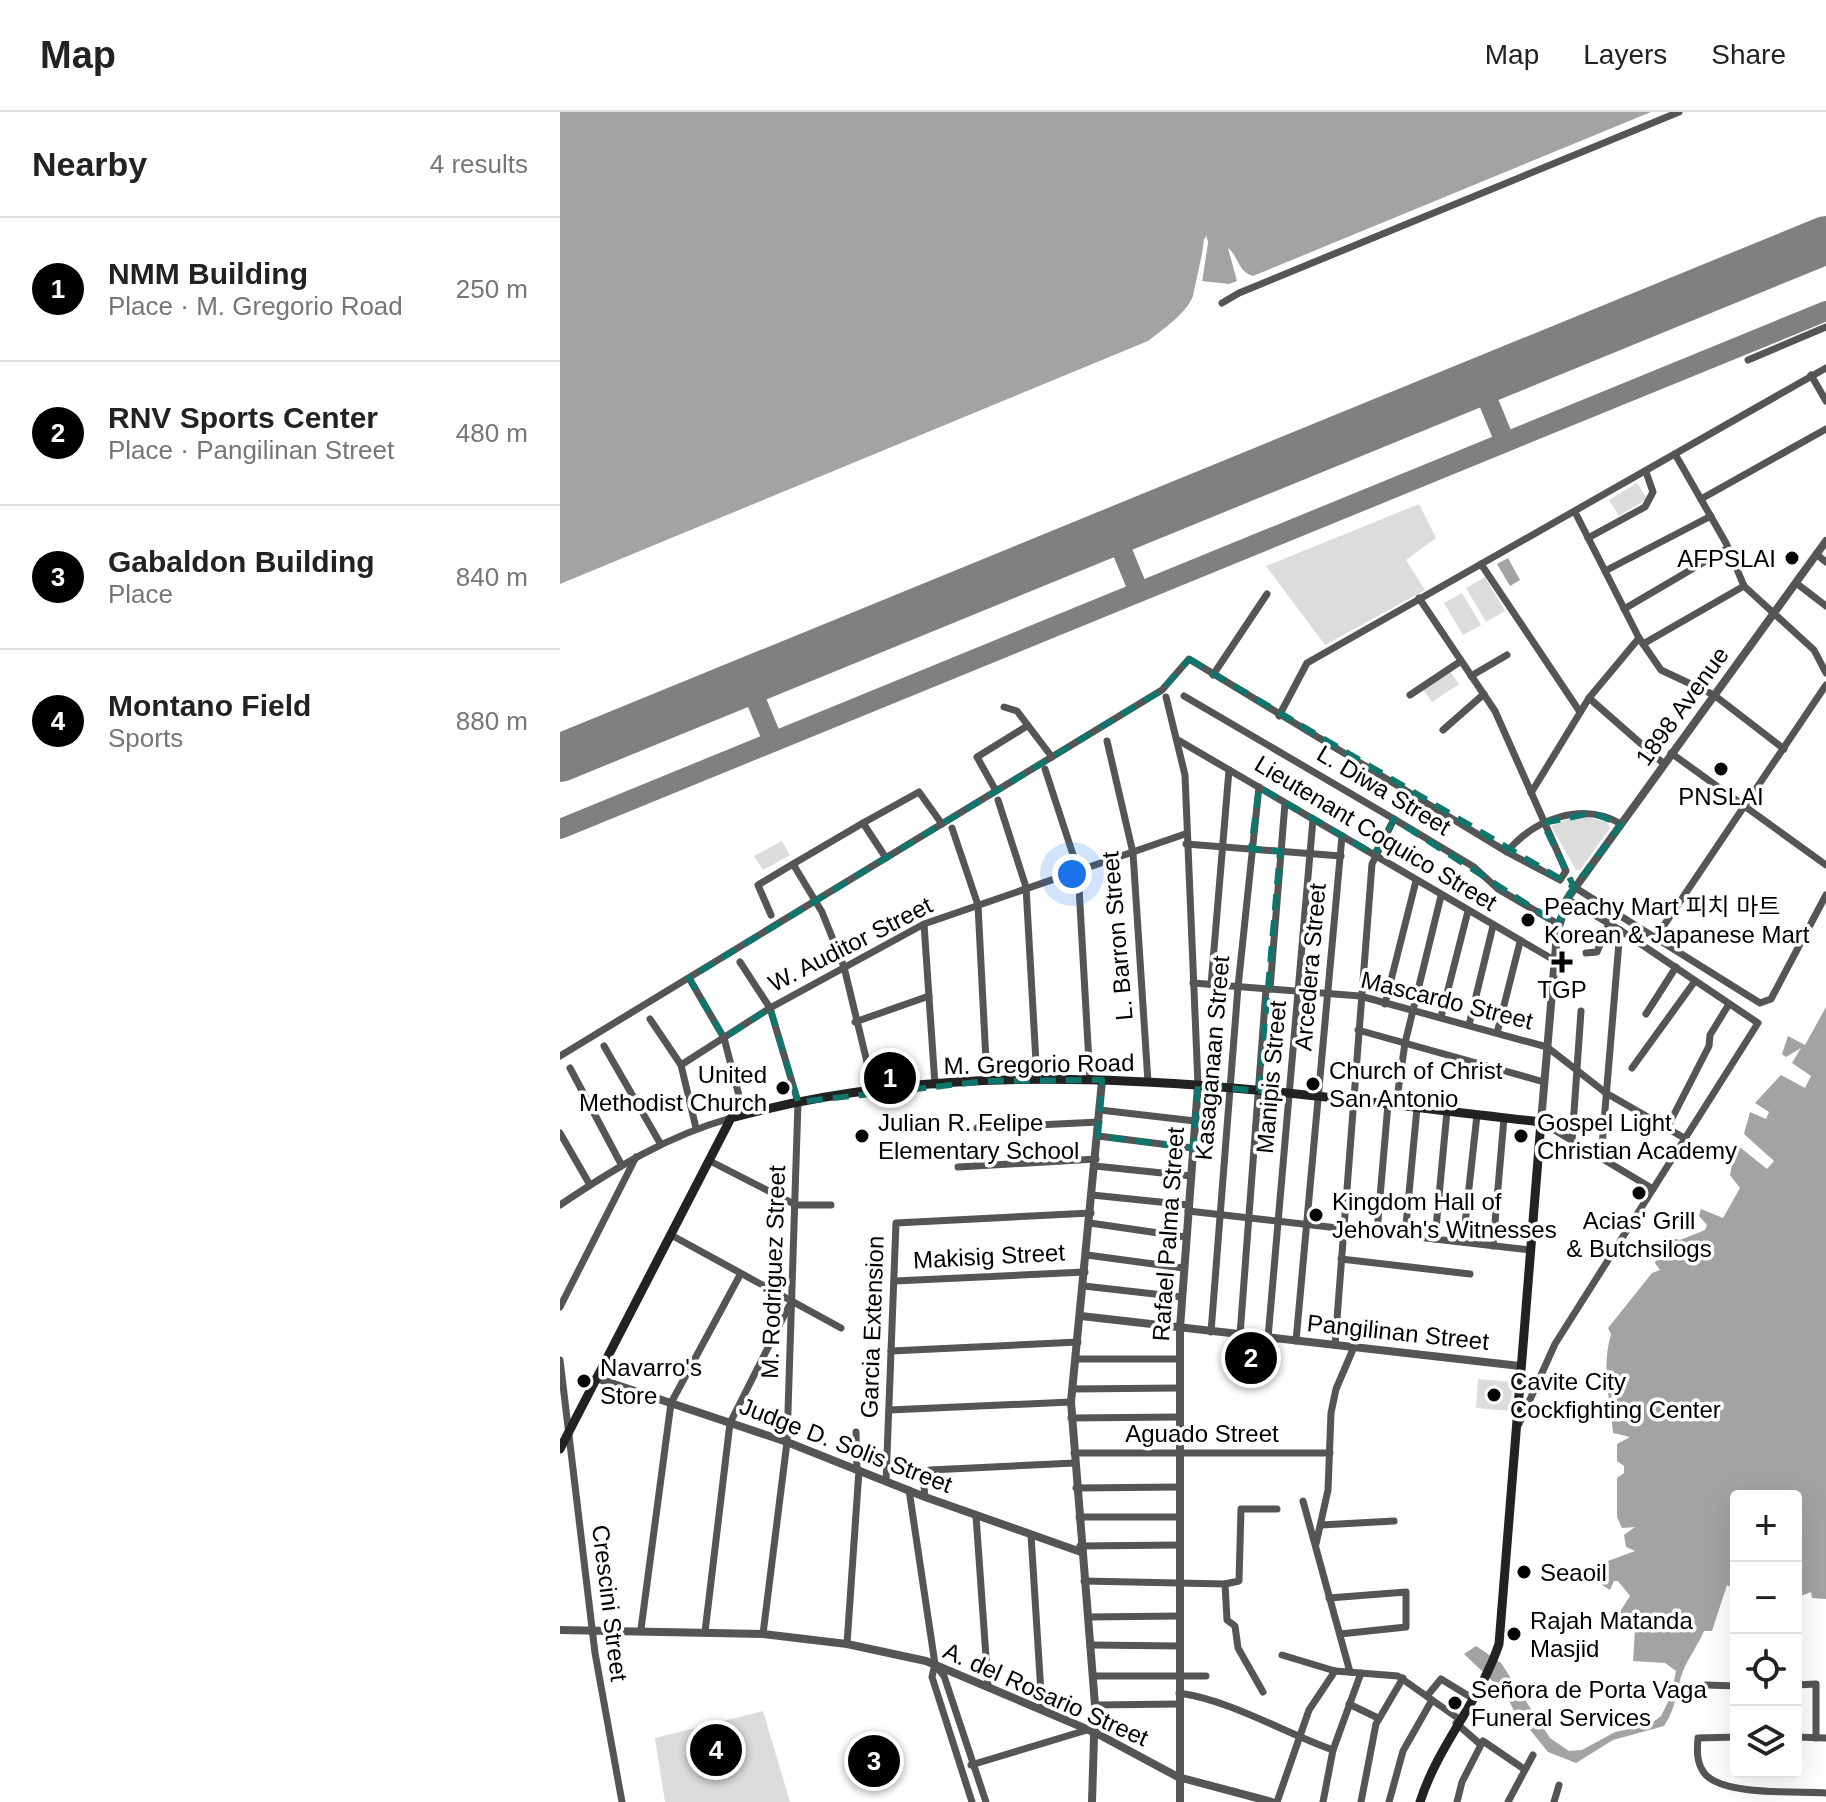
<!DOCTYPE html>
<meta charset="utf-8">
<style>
:root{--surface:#fff;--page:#f2f2f2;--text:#222;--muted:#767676;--line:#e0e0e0;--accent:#000}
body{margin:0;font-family:Helvetica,"Noto Sans KR",sans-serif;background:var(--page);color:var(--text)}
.controls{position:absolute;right:24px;bottom:24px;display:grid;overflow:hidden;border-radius:8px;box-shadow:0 8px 32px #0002}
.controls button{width:72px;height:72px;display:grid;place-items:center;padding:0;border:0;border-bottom:2px solid var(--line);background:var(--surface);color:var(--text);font:40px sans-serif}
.you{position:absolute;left:512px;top:762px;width:28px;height:28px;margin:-20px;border:6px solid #fff;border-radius:50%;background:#1a73e8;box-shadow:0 0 0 12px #1a73e833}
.badge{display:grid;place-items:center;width:52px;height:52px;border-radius:50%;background:var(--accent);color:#fff;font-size:26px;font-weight:700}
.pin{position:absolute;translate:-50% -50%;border:4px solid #fff;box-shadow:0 2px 8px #0006}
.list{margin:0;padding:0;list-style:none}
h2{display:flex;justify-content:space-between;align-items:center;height:104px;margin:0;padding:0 32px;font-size:34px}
h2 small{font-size:26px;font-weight:400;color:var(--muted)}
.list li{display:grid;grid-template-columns:52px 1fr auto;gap:24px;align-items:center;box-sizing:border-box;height:144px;padding:0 32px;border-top:2px solid var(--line)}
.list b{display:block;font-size:30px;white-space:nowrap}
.list p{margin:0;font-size:26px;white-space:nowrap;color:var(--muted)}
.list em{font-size:26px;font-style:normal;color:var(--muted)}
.icon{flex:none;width:44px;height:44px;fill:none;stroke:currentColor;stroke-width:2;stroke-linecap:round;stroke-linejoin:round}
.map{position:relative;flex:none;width:1266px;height:1690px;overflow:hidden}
header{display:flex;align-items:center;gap:48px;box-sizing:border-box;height:112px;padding:0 40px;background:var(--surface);border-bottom:2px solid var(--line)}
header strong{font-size:38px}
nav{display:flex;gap:44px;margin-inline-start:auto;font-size:28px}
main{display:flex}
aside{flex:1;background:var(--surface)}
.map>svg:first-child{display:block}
.green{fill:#dcdcdc}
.water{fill:#a3a3a3}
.pier{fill:#fff}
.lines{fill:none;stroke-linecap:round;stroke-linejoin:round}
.taxiway{stroke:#808080;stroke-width:20}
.runway{stroke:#808080;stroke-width:48}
.minor{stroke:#555;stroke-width:7}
.tertiary{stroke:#555;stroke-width:8}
.secondary{stroke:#222;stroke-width:9}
.marked{fill:none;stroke:#0f766e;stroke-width:6;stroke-dasharray:16 10;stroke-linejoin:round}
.poi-dot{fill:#000;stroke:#fff;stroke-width:3}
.labels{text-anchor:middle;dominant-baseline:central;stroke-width:7;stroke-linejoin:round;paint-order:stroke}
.poi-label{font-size:24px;fill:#000;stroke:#fff;text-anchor:start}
.street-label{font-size:24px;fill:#000;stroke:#fff}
</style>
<header>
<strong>Map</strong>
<nav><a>Map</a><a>Layers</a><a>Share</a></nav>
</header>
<main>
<aside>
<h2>Nearby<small>4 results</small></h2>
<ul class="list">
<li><span class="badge">1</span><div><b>NMM Building</b><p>Place · M. Gregorio Road</p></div><em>250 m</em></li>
<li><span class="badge">2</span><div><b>RNV Sports Center</b><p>Place · Pangilinan Street</p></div><em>480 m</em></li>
<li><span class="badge">3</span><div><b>Gabaldon Building</b><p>Place</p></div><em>840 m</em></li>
<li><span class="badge">4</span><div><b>Montano Field</b><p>Sports</p></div><em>880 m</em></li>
</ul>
</aside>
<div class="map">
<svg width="1266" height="1690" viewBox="0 0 1266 1690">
<rect width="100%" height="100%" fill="#fff"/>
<g class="green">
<path d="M1077,371L1087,387L1059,404L1049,388Z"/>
<path d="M859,392L876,426L846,448L865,478L765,533L706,454Z"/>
<path d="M925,465L945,499L926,510L906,476Z"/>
<path d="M902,481L921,513L903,523L884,491Z"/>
<path d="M890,559L899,572L872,590L863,577Z"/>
<path d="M1027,705L1047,710L1050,716L1020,758H1016L991,714L1011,706Z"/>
<path d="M222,729L230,743L203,758L194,744Z"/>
<path d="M918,1267L953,1270L950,1299L916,1296Z"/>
<path d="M203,1599L230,1690H105L95,1626Z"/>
</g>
<g class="water">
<path d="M0,0H1091L693,164C678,160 679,145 668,136L677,169L669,172L642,169L648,130L644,126C637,187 638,192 588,229L0,472Z"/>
<path d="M948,446L960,468L950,474L937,452Z"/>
<path d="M1266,895V1487L1252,1486L1251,1480L1236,1486V1384H1176V1478L1167,1473L1152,1519H1144C1138,1533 1129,1545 1123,1559C1116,1578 1116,1597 1104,1614L1053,1628L1016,1651L988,1640L953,1597L946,1582L904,1542L916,1534L941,1551L990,1626L1009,1639L1022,1638L1055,1620L1089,1613L1101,1604L1111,1584L1116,1559L1105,1551L1073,1549L1075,1518L1059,1501L1070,1484L1058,1469H1054L1050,1478L1042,1473L1048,1449L1075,1439L1066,1435L1064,1423L1075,1415L1062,1416L1057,1405V1366L1064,1361V1354L1057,1349V1332L1070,1325L1053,1321C1050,1286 1041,1257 1051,1222L1048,1216L1092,1161L1100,1158L1095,1151L1104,1124L1120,1128L1145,1118L1147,1113L1139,1104L1141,1097L1163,1106L1180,1076L1170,1063L1175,1036H1181L1207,1057L1214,1049L1184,1022L1190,1000L1206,1007L1209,1000L1195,991L1221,963L1245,976L1251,964L1232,951L1241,936L1226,945L1222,942L1228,924L1245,933Z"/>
</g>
<path class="pier" d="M646,123L648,130L641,176L637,190L631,193Z"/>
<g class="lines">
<g class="taxiway">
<path d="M920,269L945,330"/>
<path d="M554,419L579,480"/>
<path d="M188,569L213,629"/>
<path d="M0,717L1266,199"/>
</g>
<path class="runway" d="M0,646L1266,128"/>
<g class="minor">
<path d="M662,191L679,181L1119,0"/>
<path d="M1188,248L1266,215"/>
<path d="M1251,263L1266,289"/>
<path d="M1115,342L1166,431L1184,474L1254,538L1266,561"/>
<path d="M1141,387L1266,317"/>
<path d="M1015,400L1079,526L1101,558L1154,583L1224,637"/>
<path d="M1028,426L1085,395L1093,380L1086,360"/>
<path d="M1256,442L1266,450"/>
<path d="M921,452L1020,600"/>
<path d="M1045,459L1151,404"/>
<path d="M1236,471L1266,494"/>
<path d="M1064,497L1168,436"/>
<path d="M1083,532L1184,474"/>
<path d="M653,563L707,482"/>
<path d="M911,564L947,543"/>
<path d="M850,583L901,549"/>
<path d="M624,584L834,707L914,755L938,777L998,812"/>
<path d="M606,585L625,663L638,973"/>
<path d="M1029,586L1104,652"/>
<path d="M444,595L457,599L492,645"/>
<path d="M719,604L747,551L1266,256"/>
<path d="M883,618L924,582"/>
<path d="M618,628L994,848"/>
<path d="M547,629L573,741L588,970"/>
<path d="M1111,641L1266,753"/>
<path d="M485,657L518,758L530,968"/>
<path d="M436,679L417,645L467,614"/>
<path d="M971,681L1029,586L1079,526"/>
<path d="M438,688L466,775L477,968"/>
<path d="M303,711L233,752L262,800L284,855L314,979"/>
<path d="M392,716L418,793L427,969"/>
<path d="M626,732L781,744"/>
<path d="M947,740C974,707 1022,689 1061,712"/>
<path d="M326,746L303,711L359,680L382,712"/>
<path d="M1014,775L1200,891L1211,887L1266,783"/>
<path d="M211,803L198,773L233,752"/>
<path d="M364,812L375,973"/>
<path d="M1094,828L1266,573"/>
<path d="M1026,841L1037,840L1049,811"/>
<path d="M180,850L210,896L238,990L227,1330L203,1522"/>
<path d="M129,866L164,926L184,1003"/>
<path d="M633,871L800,884L987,935L1046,981L1126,1027"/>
<path d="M651,873L669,658"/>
<path d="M710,877L725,691"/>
<path d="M825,892L856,769"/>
<path d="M1086,902L1116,855"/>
<path d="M881,905L908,799"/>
<path d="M90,907L121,953L136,1016"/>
<path d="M295,910L369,884"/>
<path d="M909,913L933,814"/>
<path d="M798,918L984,970"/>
<path d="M937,921L960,830"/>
<path d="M44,934L100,1031"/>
<path d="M0,944L602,578L629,547L947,740L1000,768L1006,759L935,599L859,486"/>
<path d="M121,953L210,896L364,812L625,722"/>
<path d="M10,956L61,1052"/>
<path d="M1072,956L1135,869"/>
<path d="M836,993L845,931L881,784"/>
<path d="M540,998L635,1009"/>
<path d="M981,1010L1093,1077"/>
<path d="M417,1016L539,1010"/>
<path d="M1106,1018L1149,934L1150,923L1169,892"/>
<path d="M0,1021L30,1073"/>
<path d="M538,1024L633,1036"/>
<path d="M1012,1029L1021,899"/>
<path d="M1041,1046L1060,818"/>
<path d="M150,1049L236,1093H271"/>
<path d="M535,1054L631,1064"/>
<path d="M398,1055L536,1047"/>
<path d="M532,1083L629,1093"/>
<path d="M0,1093C55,1056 107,1024 171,1006"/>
<path d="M628,1099L970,1138"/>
<path d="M530,1111L626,1125"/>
<path d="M817,1120L828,992"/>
<path d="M111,1123L281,1216"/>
<path d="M845,1124L857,996"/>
<path d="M875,1127L887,999"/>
<path d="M903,1130L917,1003"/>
<path d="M933,1134L944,1006"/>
<path d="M527,1143L623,1156"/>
<path d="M781,1147L910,1162"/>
<path d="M335,1169L525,1160"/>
<path d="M524,1174L621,1185"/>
<path d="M0,1195L76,1045"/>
<path d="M651,1220L678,875L699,675"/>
<path d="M680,1223L706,877"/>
<path d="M708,1226L753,707"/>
<path d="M736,1229L782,724"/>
<path d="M775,1233L812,752L834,707"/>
<path d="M331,1239L518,1230"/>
<path d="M516,1247H619"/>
<path d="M0,1248L35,1541L62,1690"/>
<path d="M512,1277L619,1276"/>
<path d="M329,1298L511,1290"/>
<path d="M511,1306L619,1305"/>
<path d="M959,1312L995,1232L1198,911L1060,818L1007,787"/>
<path d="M296,1320L297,1357"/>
<path d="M514,1341H770"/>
<path d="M326,1369L336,1111L531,1101"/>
<path d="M516,1376L619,1375"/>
<path d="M349,1378L375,1552L372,1565L412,1690"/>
<path d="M365,1385L363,1365L370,1358L515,1351"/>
<path d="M743,1389L790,1560"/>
<path d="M416,1404L428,1573"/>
<path d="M519,1405H619"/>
<path d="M761,1413L834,1409"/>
<path d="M471,1423L482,1597"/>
<path d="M756,1432L768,1378L771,1301L776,1277L794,1235"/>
<path d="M520,1434L619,1433"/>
<path d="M524,1469L665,1472L667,1508L675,1514L678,1536L703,1580"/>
<path d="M665,1472L679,1469L681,1397H717"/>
<path d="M769,1486L846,1480V1515L780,1522"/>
<path d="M528,1505L620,1504"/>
<path d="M81,1517L111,1291L180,1163"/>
<path d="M145,1520L170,1311L229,1194"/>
<path d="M287,1532L299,1358"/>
<path d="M530,1533L620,1534"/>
<path d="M722,1543L775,1559L838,1564L899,1607"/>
<path d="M376,1554L384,1564L426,1690"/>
<path d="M533,1564H646"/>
<path d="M1146,1573L1176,1574"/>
<path d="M1236,1573L1256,1572V1626"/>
<path d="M619,1581C673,1589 722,1620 773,1638"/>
<path d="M867,1584L881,1567L912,1586"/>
<path d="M789,1592L818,1606"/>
<path d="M535,1593L619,1592"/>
<path d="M896,1611L920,1632"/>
<path d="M1176,1625L1138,1626C1137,1638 1136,1651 1145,1662C1164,1684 1237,1679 1266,1681"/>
<path d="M1236,1625L1266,1626"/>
<path d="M411,1653L527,1618"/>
<path d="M717,1690L749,1598L775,1559"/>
<path d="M763,1690L773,1638L801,1561"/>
<path d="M801,1690L816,1612L843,1566"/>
<path d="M829,1690L843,1639L872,1588"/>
<path d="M897,1690L902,1670L923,1629L964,1657"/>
<path d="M948,1690L973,1643"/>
<path d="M994,1690L999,1673"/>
</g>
<g class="tertiary">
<path d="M981,1010L997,822L1007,787L1266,429"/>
<path d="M521,1204L960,1254"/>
<path d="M36,1266L227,1330L365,1385L521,1440"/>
<path d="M0,1518L203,1522L287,1532L366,1549L536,1621L618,1665L712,1690"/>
<path d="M532,1690L535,1593L511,1290L542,969"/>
<path d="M620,1690V1216L638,973"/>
</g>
<path class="secondary" d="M0,1337L171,1006C435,933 715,980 981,1010L939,1532C920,1589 878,1633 860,1690"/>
</g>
<path class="marked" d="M629,547L1014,775L983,711L1032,701L1061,712L1009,782L998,812L834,707L814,742L699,675L691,737L720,739L699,979L638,973L633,1036L538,1024L542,968L427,969L238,990L210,896L164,926L129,866L602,578Z"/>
<g class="poi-dot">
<circle cx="1232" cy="446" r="8"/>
<circle cx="1161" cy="657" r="8"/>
<circle cx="968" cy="808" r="8"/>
<path d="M998 838h8v8h8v8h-8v8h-8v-8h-8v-8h8z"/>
<circle cx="753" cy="972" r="8"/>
<circle cx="223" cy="976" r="8"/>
<circle cx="302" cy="1024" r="8"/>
<circle cx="961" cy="1024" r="8"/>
<circle cx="1079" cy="1081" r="8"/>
<circle cx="756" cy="1103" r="8"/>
<circle cx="24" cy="1269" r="8"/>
<circle cx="934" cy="1283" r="8"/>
<circle cx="964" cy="1460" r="8"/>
<circle cx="954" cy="1522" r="8"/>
<circle cx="895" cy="1591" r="8"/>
</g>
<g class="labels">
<g class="poi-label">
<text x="1216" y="446" text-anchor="end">AFPSLAI</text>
<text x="1161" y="684" text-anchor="middle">PNSLAI</text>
<text x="984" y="794">Peachy Mart 피치 마트<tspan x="984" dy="28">Korean &amp; Japanese Mart</tspan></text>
<text x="1002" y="877" text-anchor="middle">TGP</text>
<text x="769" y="958">Church of Christ<tspan x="769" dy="28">San Antonio</tspan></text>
<text x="207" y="962" text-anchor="end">United<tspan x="207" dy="28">Methodist Church</tspan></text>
<text x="318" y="1010">Julian R. Felipe<tspan x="318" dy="28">Elementary School</tspan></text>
<text x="977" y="1010">Gospel Light<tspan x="977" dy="28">Christian Academy</tspan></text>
<text x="772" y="1089">Kingdom Hall of<tspan x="772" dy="28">Jehovah's Witnesses</tspan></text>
<text x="1079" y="1108" text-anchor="middle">Acias' Grill<tspan x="1079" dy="28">&amp; Butchsilogs</tspan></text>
<text x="40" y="1255">Navarro's<tspan x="40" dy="28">Store</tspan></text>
<text x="950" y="1269">Cavite City<tspan x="950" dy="28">Cockfighting Center</tspan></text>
<text x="980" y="1460">Seaoil</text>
<text x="970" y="1508">Rajah Matanda<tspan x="970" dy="28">Masjid</tspan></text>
<text x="911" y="1577">Señora de Porta Vaga<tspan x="911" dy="28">Funeral Services</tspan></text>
</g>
<g class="street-label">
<text transform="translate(1122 594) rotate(-54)">1898 Avenue</text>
<text transform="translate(824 678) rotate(31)">L. Diwa Street</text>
<text transform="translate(816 721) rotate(31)">Lieutenant Coquico Street</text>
<text transform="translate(557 824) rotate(-95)">L. Barron Street</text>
<text transform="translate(290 832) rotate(-27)">W. Auditor Street</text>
<text transform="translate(750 855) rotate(-85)">Arcedera Street</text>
<text transform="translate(887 888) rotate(14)">Mascardo Street</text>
<text transform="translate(652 946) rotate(-85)">Kasaganaan Street</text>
<text transform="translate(479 952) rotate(-1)">M. Gregorio Road</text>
<text transform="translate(711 965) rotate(-85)">Manipis Street</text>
<text transform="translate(608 1122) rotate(-86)">Rafael Palma Street</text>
<text transform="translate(429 1144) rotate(-3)">Makisig Street</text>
<text transform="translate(213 1160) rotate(-88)">M. Rodriguez Street</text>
<text transform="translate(312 1215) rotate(-88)">Garcia Extension</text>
<text transform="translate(838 1220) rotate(6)">Pangilinan Street</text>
<text x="642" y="1321">Aguado Street</text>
<text transform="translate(286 1333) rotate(21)">Judge D. Solis Street</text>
<text transform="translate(50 1491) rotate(83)">Crescini Street</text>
<text transform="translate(486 1582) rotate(24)">A. del Rosario Street</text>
</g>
</g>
</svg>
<div class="controls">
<button>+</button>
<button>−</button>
<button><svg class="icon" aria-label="locate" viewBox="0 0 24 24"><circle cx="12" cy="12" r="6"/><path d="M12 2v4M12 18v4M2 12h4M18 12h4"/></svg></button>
<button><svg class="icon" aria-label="layers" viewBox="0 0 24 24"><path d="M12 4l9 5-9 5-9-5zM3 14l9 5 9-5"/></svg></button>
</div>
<div class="you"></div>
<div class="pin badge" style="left:330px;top:966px">1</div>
<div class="pin badge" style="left:691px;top:1246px">2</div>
<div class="pin badge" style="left:314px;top:1649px">3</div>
<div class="pin badge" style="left:156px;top:1638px">4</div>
</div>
</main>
